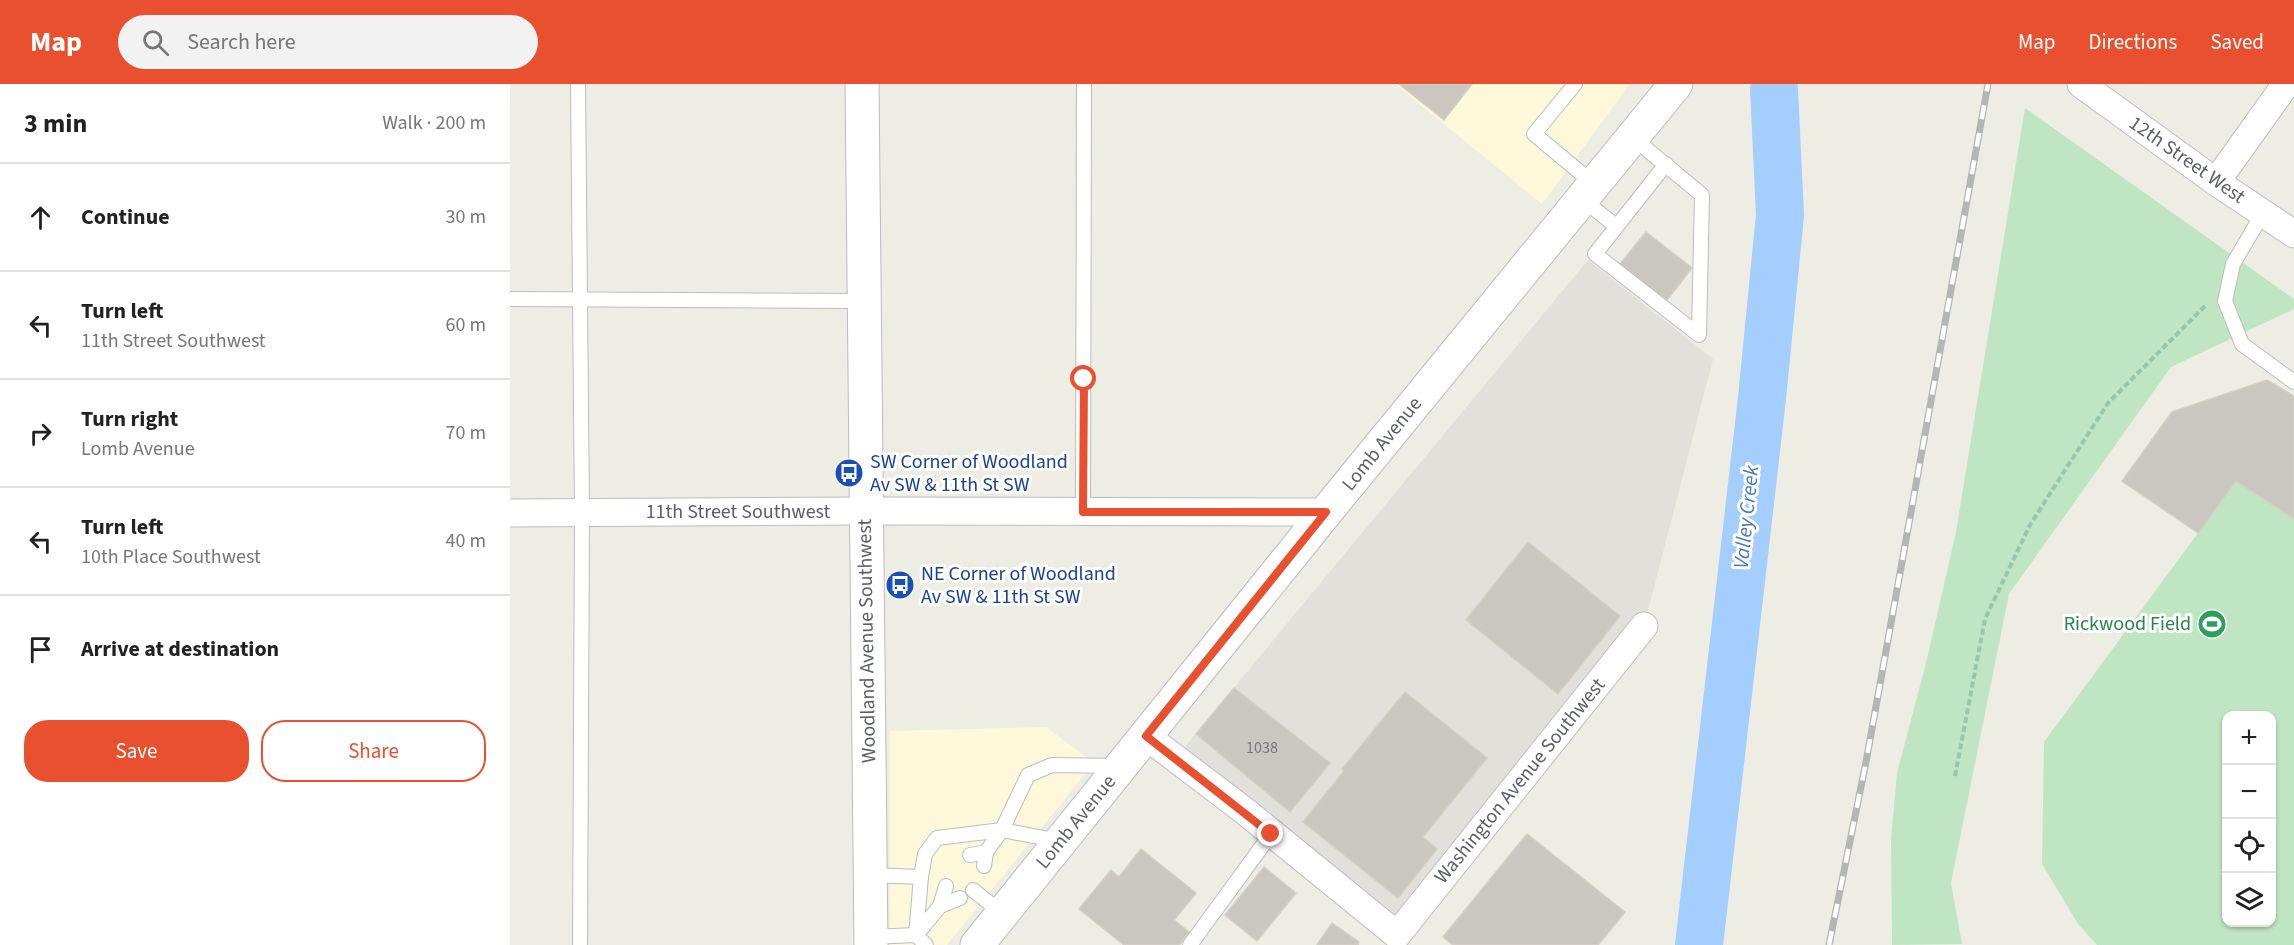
<!DOCTYPE html>
<meta charset="utf-8">
<style>
:root{--surface:#fff;--page:#f2f2f2;--text:#222;--muted:#767676;--line:#e0e0e0;--accent:#e8502f}
body{margin:0;font-family:"Source Sans 3",sans-serif;background:var(--page);color:var(--text)}
.controls{position:absolute;right:18px;bottom:18px;display:grid;overflow:hidden;border-radius:12px;box-shadow:0 2px 4px #0004}
.controls button{width:54px;height:54px;display:grid;place-items:center;padding:0;border:0;border-bottom:2px solid var(--line);background:var(--surface);color:var(--text);font:30px sans-serif}
.stop{position:absolute;width:18px;height:18px;margin:-14px;border:4px solid #e8502f;border-radius:50%;background:#fff}
.stop.end{background:#e8502f;border-color:#fff;box-shadow:0 2px 6px #0008}
.list{margin:0;padding:0;list-style:none}
h2{display:flex;justify-content:space-between;align-items:center;height:78px;margin:0;padding:0 24px;font-size:26px}
h2 small{font-size:20px;font-weight:400;color:var(--muted)}
.list li{display:grid;grid-template-columns:39px 1fr auto;gap:18px;align-items:center;box-sizing:border-box;height:108px;padding:0 24px;border-top:2px solid var(--line)}
.list b{display:block;font-size:22px;white-space:nowrap}
.list p{margin:0;font-size:20px;white-space:nowrap;color:var(--muted)}
.list em{font-size:20px;font-style:normal;color:var(--muted)}
.actions{display:flex;gap:12px;padding:18px 24px}
.actions a{flex:1;padding:14px 0;border:2px solid var(--accent);border-radius:24px;text-align:center;font-size:21px;color:var(--accent)}
.actions .main{background:var(--accent);color:#fff}
.icon{flex:none;width:33px;height:33px;fill:none;stroke:currentColor;stroke-width:2;stroke-linecap:round;stroke-linejoin:round}
.map{position:relative;flex:none;width:1784px;height:861px;overflow:hidden}
header{display:flex;align-items:center;gap:36px;box-sizing:border-box;height:84px;padding:0 30px;background:var(--accent);color:#fff}
header strong{font-size:28px}
nav{display:flex;gap:33px;margin-inline-start:auto;font-size:21px}
.search{width:420px;height:54px;background:var(--page);display:flex;align-items:center;gap:15px;box-sizing:border-box;padding:0 21px;border-radius:33px;color:var(--muted);font-size:22px}
main{display:flex}
aside{flex:1;background:var(--surface)}
.map>svg:first-child{display:block}
.commercial{fill:#fdf8d9}
.industrial{fill:#e2e0db}
.green{fill:#c0e5c3;fill-rule:evenodd}
.lines{fill:none;stroke-linecap:round;stroke-linejoin:round}
.river{stroke:#a3cefe;stroke-width:48}
.building{fill:#c9c7c0;stroke:#d3cfc2;stroke-width:1.5}
.lane-casing{stroke:#bbbcc2;stroke-width:16}
.street-casing{stroke:#bbbcc2;stroke-width:29}
.secondary-casing{stroke:#b9bbc1;stroke-width:35}
.path{stroke:#99c6ab;stroke-width:4;stroke-dasharray:6 3;stroke-linecap:butt}
.lane{stroke:#fff;stroke-width:14}
.street{stroke:#fff;stroke-width:27}
.secondary{stroke:#fff;stroke-width:33}
.rail-casing{stroke:#b4b5b5;stroke-width:7}
.rail{stroke:#fff;stroke-width:4.5;stroke-dasharray:14;stroke-linecap:butt}
.route{stroke:#e8502f;stroke-width:8}
.labels{text-anchor:middle;dominant-baseline:central;stroke-width:6;stroke-linejoin:round;paint-order:stroke}
.number-label{font-size:16px;fill:#76787b}
.street-label{font-size:20px;fill:#5b5e64;stroke:#fff}
.transit-label{font-size:20px;fill:#164399;stroke:#fff;text-anchor:start}
.leisure-label{font-size:20px;fill:#27864d;stroke:#fff;text-anchor:end}
.water-label{font-size:21px;font-style:italic;fill:#4576c2;stroke:#fff}
</style>
<header>
<strong>Map</strong>
<div class="search"><svg class="icon" aria-label="search" viewBox="0 0 24 24"><circle cx="10" cy="10" r="6"/><path d="M15 15l6 6"/></svg>Search here</div>
<nav><a>Map</a><a>Directions</a><a>Saved</a></nav>
</header>
<main>
<aside>
<h2>3 min<small>Walk · 200 m</small></h2>
<ul class="list">
<li><svg class="icon" aria-label="ahead" viewBox="0 0 24 24"><path d="M12 20V5M6 11l6-6 6 6"/></svg><div><b>Continue</b></div><em>30 m</em></li>
<li><svg class="icon" aria-label="left" viewBox="0 0 24 24"><path d="M17 20v-9H6M10 6l-5 5 5 5"/></svg><div><b>Turn left</b><p>11th Street Southwest</p></div><em>60 m</em></li>
<li><svg class="icon" aria-label="right" viewBox="0 0 24 24"><path d="M7 20v-9h11M14 6l5 5-5 5"/></svg><div><b>Turn right</b><p>Lomb Avenue</p></div><em>70 m</em></li>
<li><svg class="icon" aria-label="left" viewBox="0 0 24 24"><path d="M17 20v-9H6M10 6l-5 5 5 5"/></svg><div><b>Turn left</b><p>10th Place Southwest</p></div><em>40 m</em></li>
<li><svg class="icon" aria-label="arrive" viewBox="0 0 24 24"><path d="M6 21V4h12l-3 4 3 4H6"/></svg><div><b>Arrive at destination</b></div></li>
</ul>
<div class="actions"><a class="main">Save</a><a>Share</a></div>
</aside>
<div class="map">
<svg width="1784" height="861" viewBox="0 0 1784 861">
<rect width="100%" height="100%" fill="#eeede3"/>
<g class="commercial">
<path d="M885,0H1120L1032,120Z"/>
<path d="M536,643L584,679L437,861H380V647Z"/>
</g>
<path class="industrial" d="M1078,176L1203,275L1134,542L887,837L674,664Z"/>
<g class="green">
<path d="M1515,24L1784,215V225L1661,283L1499,510L1441,799L1452,860L1382,861L1381,755L1387,689L1416,579L1446,448Z"/>
<path d="M1757,296L1784,312V861H1587L1568,840L1532,780L1534,658L1688,449L1612,397L1662,328ZM1716,632H1762V838H1716Z"/>
</g>
<g class="lines">
<path class="river" d="M1189,861L1252,314L1270,131L1264,5"/>
</g>
<g class="building">
<path d="M889,0H962L934,36Z"/>
<path d="M1136,148L1182,184L1157,216L1110,180Z"/>
<path d="M1757,296L1784,312V435L1726,397L1688,449L1612,397L1662,328Z"/>
<path d="M1018,458L1110,532L1048,610L956,536Z"/>
<path d="M724,604L820,679L780,728L686,650Z"/>
<path d="M895,608L977,674L913,753L927,765L888,814L793,738L834,687L832,685Z"/>
<path d="M1017,750L1115,828L1088,861H943L933,853Z"/>
<path d="M631,765L686,809L664,836L679,848L669,861H614L569,825L601,786L609,793Z"/>
<path d="M754,783L786,809L747,857L715,831Z"/>
<path d="M822,839L849,858L848,861H807Z"/>
</g>
<g class="lines">
<g class="lane-casing">
<g id="lane">
<path d="M68,0L72,429L70,861"/>
<path d="M1065,0L1024,50L1084,100"/>
<path d="M1122,53L1192,111L1189,251L1085,170L1156,80"/>
<path d="M1072,115L1106,142"/>
<path d="M1753,129L1723,180L1715,217L1732,260L1784,298"/>
<path d="M0,215L353,217"/>
<path d="M573,428L574,0"/>
<path d="M549,757L492,746L518,691L542,681L609,682"/>
<path d="M460,771L476,768"/>
<path d="M474,782L476,768L492,746"/>
<path d="M360,791L411,793"/>
<path d="M436,802L430,822L450,814"/>
<path d="M463,806L493,830"/>
<path d="M361,853L406,851L430,822"/>
<path d="M416,861L406,851L411,793L415,770L427,754L492,746"/>
<path d="M680,861L761,750"/>
</g>
</g>
<g class="street-casing">
<g id="street">
<path d="M1571,0L1706,98L1784,150"/>
<path d="M1706,98L1776,0"/>
<path d="M0,429L355,427L816,428"/>
<path d="M636,652L736,728L887,851L1134,542"/>
</g>
</g>
<g class="secondary-casing">
<g id="secondary">
<path d="M352,0L361,861"/>
<path d="M467,861L816,428L1166,0"/>
</g>
</g>
<path class="path" d="M1445,692L1475,535L1520,441L1598,319L1696,221"/>
<use href="#lane" class="lane"/>
<use href="#street" class="street"/>
<use href="#secondary" class="secondary"/>
<g class="rail-casing">
<path id="rail" d="M1319,861L1356,678L1478,0"/>
</g>
<use href="#rail" class="rail"/>
</g>
<g class="lines">
<path class="route" d="M574,295L573,428H816L636,652L761,750"/>
</g>
<defs>
<g id="bus-disc" transform="scale(1.5)"><circle r="9.5" fill="#1a4fb4" stroke="#fff"/><path d="M-5-6H5V4H4V6H2V4H-2V6H-4V4H-5ZM-3.5-4V0h7V-4ZM-3.5 1.2v1.5H-2V1.2ZM2 1.2v1.5H3.5V1.2Z" fill="#fff"/></g>
<g id="stadium-disc" transform="scale(1.5)"><circle r="9.5" fill="#2e9e5b" stroke="#fff"/><path d="M0-5a6.5 5 0 1 0 0 10a6.5 5 0 1 0 0-10ZM-3.5-1.8h7v3.6h-7Z" fill="#fff"/></g>
</defs>
<g fill-rule="evenodd">
<use href="#bus-disc" x="339" y="389"/>
<use href="#bus-disc" x="390" y="501"/>
<use href="#stadium-disc" x="1702" y="540"/>
</g>
<g class="labels">
<g class="number-label">
<text x="752" y="664">1038</text>
</g>
<g class="street-label">
<text transform="translate(1677 76) rotate(35)">12th Street West</text>
<text transform="translate(872 360) rotate(-51)">Lomb Avenue</text>
<text x="228" y="428">11th Street Southwest</text>
<text transform="translate(357 557) rotate(-91)">Woodland Avenue Southwest</text>
<text transform="translate(1010 697) rotate(-51)">Washington Avenue Southwest</text>
<text transform="translate(566 738) rotate(-51)">Lomb Avenue</text>
</g>
<g class="transit-label">
<text x="360" y="378">SW Corner of Woodland<tspan x="360" dy="23">Av SW &amp; 11th St SW</tspan></text>
<text x="411" y="490">NE Corner of Woodland<tspan x="411" dy="23">Av SW &amp; 11th St SW</tspan></text>
</g>
<g class="leisure-label">
<text x="1681" y="540">Rickwood Field</text>
</g>
<g class="water-label">
<text transform="translate(1236 433) rotate(-84)">Valley Creek</text>
</g>
</g>
</svg>
<div class="controls">
<button>+</button>
<button>−</button>
<button><svg class="icon" aria-label="locate" viewBox="0 0 24 24"><circle cx="12" cy="12" r="6"/><path d="M12 2v4M12 18v4M2 12h4M18 12h4"/></svg></button>
<button><svg class="icon" aria-label="layers" viewBox="0 0 24 24"><path d="M12 4l9 5-9 5-9-5zM3 14l9 5 9-5"/></svg></button>
</div>
<div class="stop" style="left:574px;top:295px"></div>
<div class="stop end" style="left:761px;top:750px"></div>
</div>
</main>
